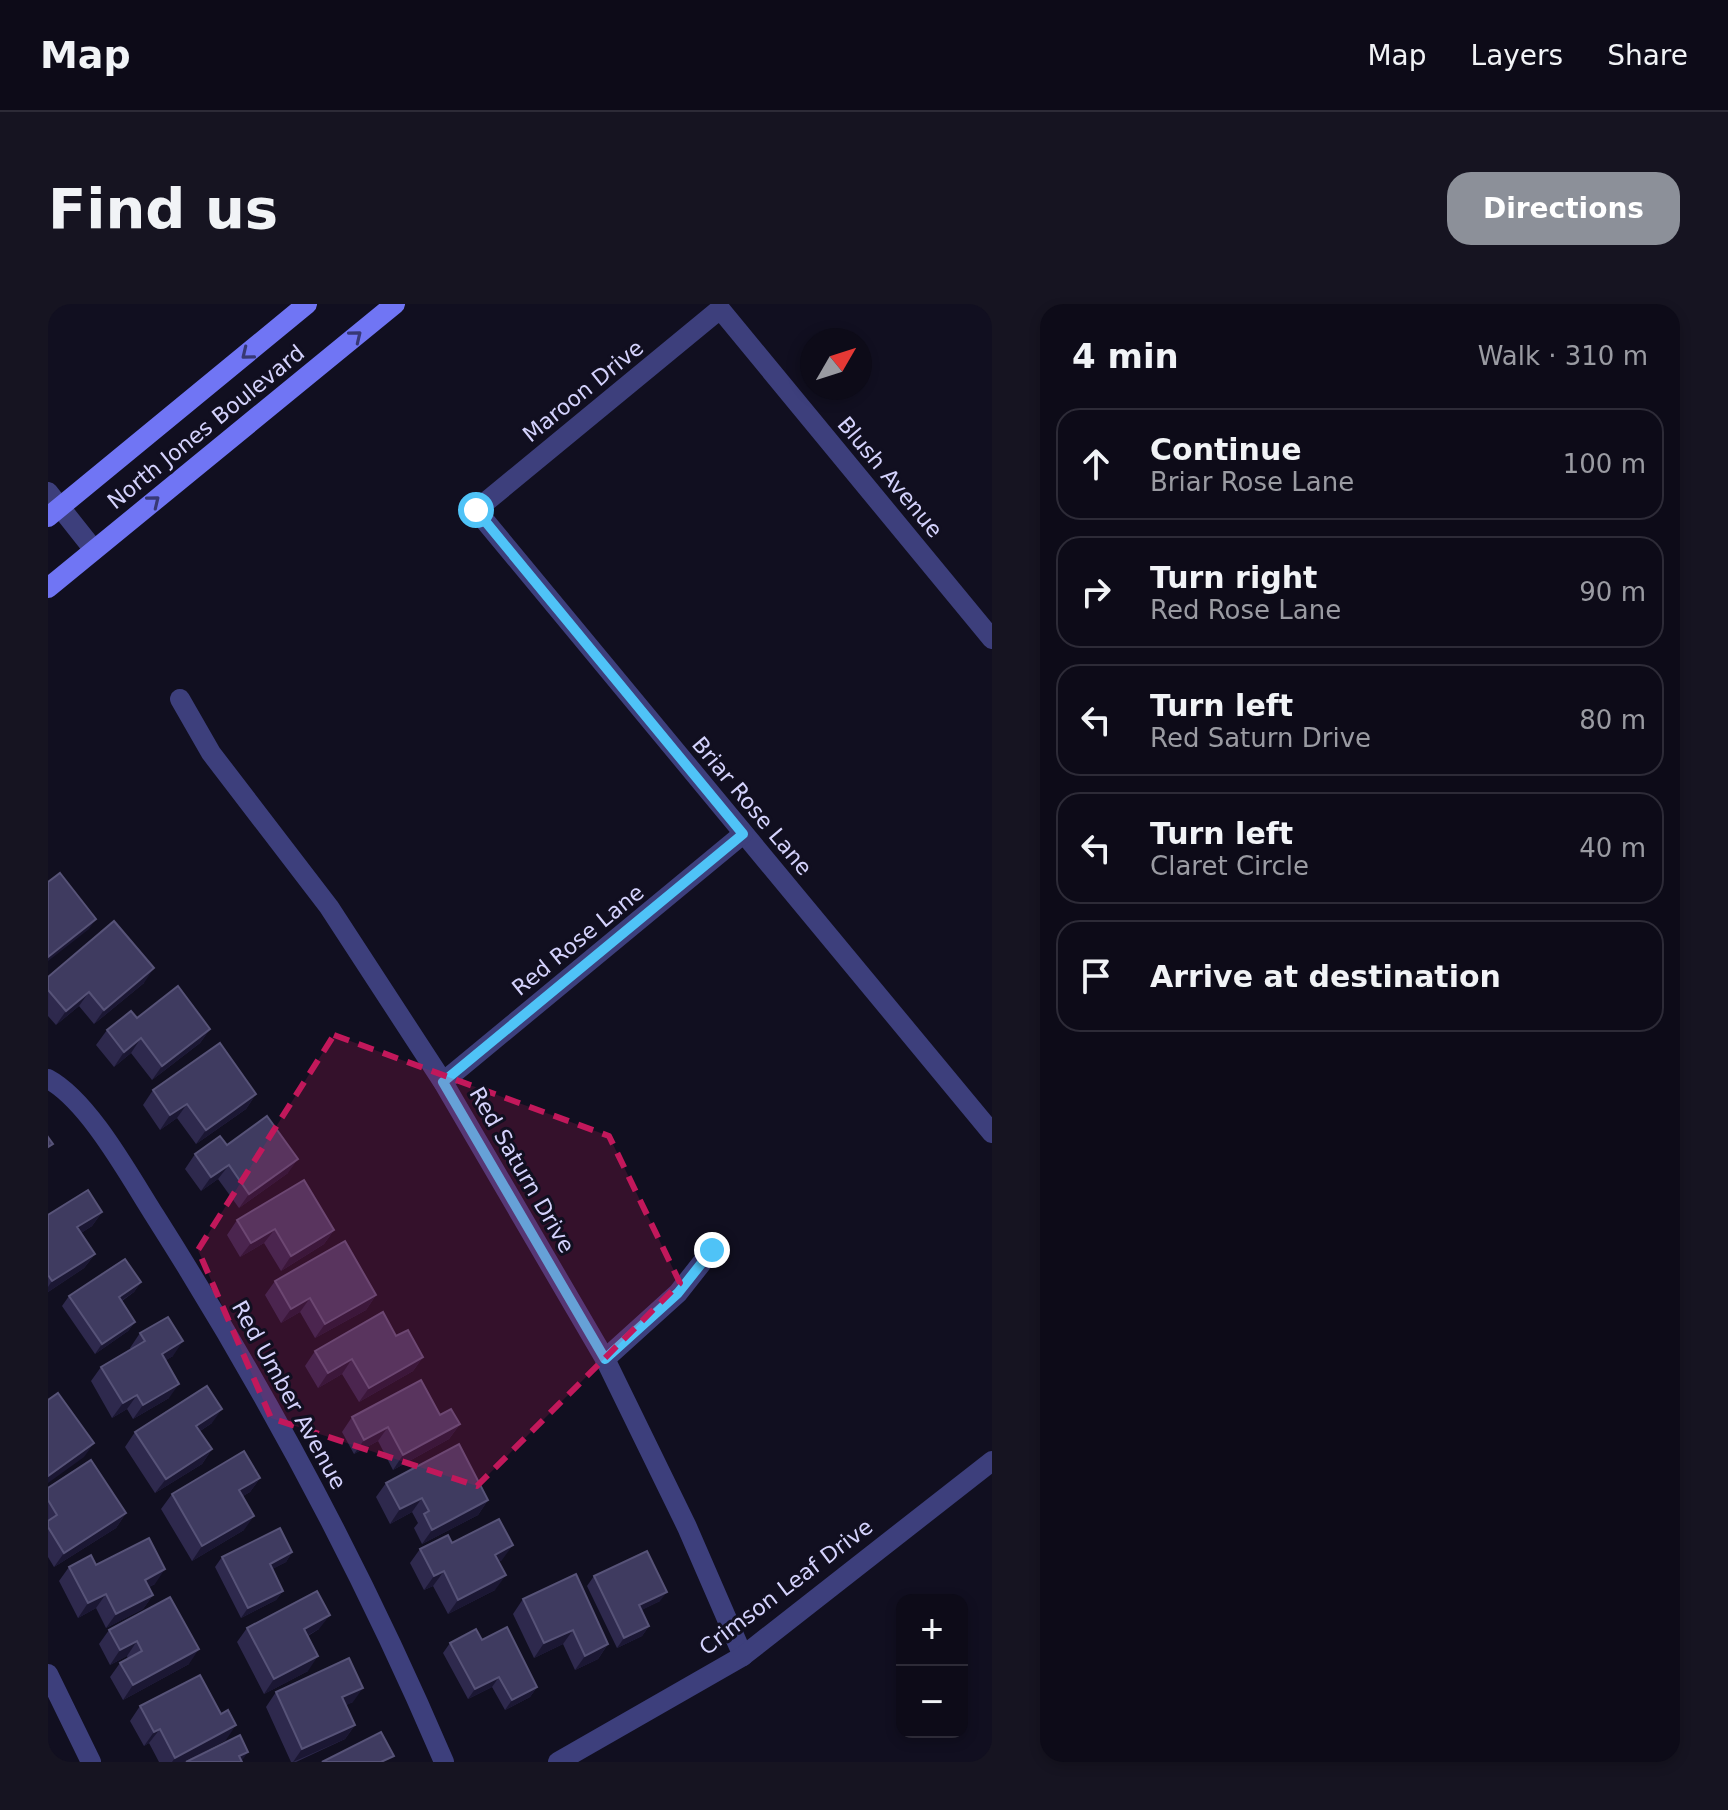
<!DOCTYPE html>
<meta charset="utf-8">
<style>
:root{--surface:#0d0b18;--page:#161421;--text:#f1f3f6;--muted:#9a9ba2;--line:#2d2b37;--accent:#8c9099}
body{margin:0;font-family:"DejaVu Sans",sans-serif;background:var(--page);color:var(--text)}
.controls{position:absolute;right:24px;bottom:24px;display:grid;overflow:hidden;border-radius:16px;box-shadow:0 4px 12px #0003}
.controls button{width:72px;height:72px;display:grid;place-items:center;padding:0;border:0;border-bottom:2px solid var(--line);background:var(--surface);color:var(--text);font:40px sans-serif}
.compass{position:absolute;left:752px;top:24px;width:72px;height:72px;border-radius:50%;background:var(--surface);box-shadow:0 4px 12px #0003;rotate:51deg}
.stop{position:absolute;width:24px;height:24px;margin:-18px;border:6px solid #4fc3f7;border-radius:50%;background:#fff}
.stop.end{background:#4fc3f7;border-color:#fff;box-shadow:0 2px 8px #0008}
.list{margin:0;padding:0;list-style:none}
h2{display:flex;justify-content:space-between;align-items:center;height:104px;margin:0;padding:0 32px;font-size:34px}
h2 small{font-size:26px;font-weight:400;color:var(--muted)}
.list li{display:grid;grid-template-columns:52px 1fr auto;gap:24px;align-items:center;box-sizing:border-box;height:112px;margin:0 16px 16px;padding:0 16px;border:2px solid var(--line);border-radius:24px}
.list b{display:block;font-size:30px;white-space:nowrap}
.list p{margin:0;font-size:26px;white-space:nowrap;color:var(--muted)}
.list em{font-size:26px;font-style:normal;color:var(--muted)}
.icon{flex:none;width:44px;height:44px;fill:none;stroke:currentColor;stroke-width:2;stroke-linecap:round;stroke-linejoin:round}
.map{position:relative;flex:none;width:944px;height:1458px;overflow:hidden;border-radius:24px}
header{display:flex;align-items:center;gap:48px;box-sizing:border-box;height:112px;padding:0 40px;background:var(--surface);border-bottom:2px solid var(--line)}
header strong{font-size:38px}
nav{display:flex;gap:44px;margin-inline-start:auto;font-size:28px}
.intro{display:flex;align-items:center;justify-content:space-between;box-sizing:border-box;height:192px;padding:0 48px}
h1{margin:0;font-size:56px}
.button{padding:20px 36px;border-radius:24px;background:var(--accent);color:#fff;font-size:28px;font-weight:700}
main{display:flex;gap:48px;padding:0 48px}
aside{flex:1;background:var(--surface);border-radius:24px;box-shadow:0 4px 12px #0003}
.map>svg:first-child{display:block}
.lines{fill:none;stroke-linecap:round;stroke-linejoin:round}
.minor{stroke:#3d3f7c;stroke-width:20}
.secondary{stroke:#7075f4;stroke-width:20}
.wall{fill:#2e294d}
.shaded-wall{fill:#1b1733}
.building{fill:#3f3b60;stroke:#575378;stroke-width:2}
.oneway{stroke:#373875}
.route{stroke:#4fc3f7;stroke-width:10}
.marked{fill:#c2185b;fill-opacity:0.2;stroke:#c2185b;stroke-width:6;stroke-dasharray:16 10;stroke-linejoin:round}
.labels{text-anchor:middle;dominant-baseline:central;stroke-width:6;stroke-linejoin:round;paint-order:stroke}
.street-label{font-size:22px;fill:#d4d2fc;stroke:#110f20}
</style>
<header>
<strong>Map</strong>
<nav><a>Map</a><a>Layers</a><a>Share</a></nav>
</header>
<div class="intro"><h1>Find us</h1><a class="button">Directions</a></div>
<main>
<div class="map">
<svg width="944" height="1458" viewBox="0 0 944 1458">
<rect width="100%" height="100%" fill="#110f20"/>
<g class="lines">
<g class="minor">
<path d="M0,188L46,246"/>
<path d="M944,335L672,5L428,206L944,829"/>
<path d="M132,395L163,449L281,603L395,778L557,1055L639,1223L695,1352"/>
<path d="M0,775C41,797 82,873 107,912C218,1087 315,1268 396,1458"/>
<path d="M395,778L695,530"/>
<path d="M557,1055L630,989L664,946"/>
<path d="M0,1370L43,1458"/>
<path d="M510,1458L695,1352L944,1157"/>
</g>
<g class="secondary">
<path d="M0,213L259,0"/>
<path d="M0,284L347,0"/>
</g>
</g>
<g class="wall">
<path d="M0,673L96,679L46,720L31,702L8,721L0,712Z"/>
<path d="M89,714L162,725L152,739L104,776L83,749L66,763L48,741L59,726Z"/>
<path d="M105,786L208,790L198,805L148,840L129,814L112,826L95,801Z"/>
<path d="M179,841L240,869L191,904L170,875L153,887L137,865L147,850Z"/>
<path d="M54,908L44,922L33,929L47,950L36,964L0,988V911Z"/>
<path d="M189,916L286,926L276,940L233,967L216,939L192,953L179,931Z"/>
<path d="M227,977L328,991L318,1006L267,1034L252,1008L233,1019L217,991Z"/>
<path d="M93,978L86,988L74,997L87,1018L80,1027L47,1050L14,1002L21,992Z"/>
<path d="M92,1029L125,1052L118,1056L121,1094L85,1115L79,1105L64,1114L43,1077L53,1063L83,1045L82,1044Z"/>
<path d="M348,1032L375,1053L365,1067L311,1098L294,1070L270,1084L257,1062L267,1047Z"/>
<path d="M392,1111L412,1120L401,1135L345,1166L330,1137L306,1150L294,1128L304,1113Z"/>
<path d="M164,1119L152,1127L164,1145L154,1160L107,1189L77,1143L87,1128Z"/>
<path d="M212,1174L202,1188L195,1192L196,1226L144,1257L113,1205L124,1190Z"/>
<path d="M338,1179L440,1196L430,1211L374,1240L366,1224L370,1219L364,1208L342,1220L328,1193Z"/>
<path d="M0,1184L78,1209L68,1224L6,1263L0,1253Z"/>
<path d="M404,1239L454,1256L450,1258L447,1286L400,1310L385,1282L376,1286L362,1259L372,1245Z"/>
<path d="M244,1248L238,1258L224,1265L235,1287L228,1296L193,1314L167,1263L174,1253Z"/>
<path d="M21,1263L107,1280L101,1283L105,1291L95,1305L58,1324L48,1304L30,1314L11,1277Z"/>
<path d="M546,1272L612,1297L593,1306L601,1322L594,1332L569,1344L539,1282Z"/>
<path d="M475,1295L560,1340L550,1355L527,1366L515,1340L486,1354L465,1310Z"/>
<path d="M199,1324L271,1325L260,1332V1367L216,1390L189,1338Z"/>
<path d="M61,1326L141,1360L75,1396L62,1373L72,1359L80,1355L79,1352L62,1361L51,1340Z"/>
<path d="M434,1336L489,1383L482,1393L457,1406L444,1383L420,1395L395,1349L402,1339Z"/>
<path d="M228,1388L305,1398L298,1401L307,1421L297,1435L248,1458H243L218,1403Z"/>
<path d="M92,1402L178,1436L136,1458H111L101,1439L96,1442L82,1417Z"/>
</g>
<g class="shaded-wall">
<path d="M48,615L41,625L0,657V653Z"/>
<path d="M106,664L96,679L46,720L56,706Z"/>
<path d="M41,688L31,702L8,721L18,707Z"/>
<path d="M162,725L152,739L104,776L114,762Z"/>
<path d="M93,734L83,749L66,763L76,748Z"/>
<path d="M208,790L198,805L148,840L158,826Z"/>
<path d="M139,800L129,814L112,826L122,811Z"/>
<path d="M250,855L240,869L191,904L201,890Z"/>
<path d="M181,861L170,875L153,887L163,873Z"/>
<path d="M54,908L44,922L19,938L29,923Z"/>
<path d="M227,925L216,939L192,953L203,939Z"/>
<path d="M286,926L276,940L233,967L243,952Z"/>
<path d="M47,950L36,964L0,988V983L4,977Z"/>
<path d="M93,978L86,988L64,1003L71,993Z"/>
<path d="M328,991L318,1006L267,1034L277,1020Z"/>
<path d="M262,994L252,1008L233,1019L243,1005Z"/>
<path d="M87,1018L80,1027L47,1050L54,1040Z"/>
<path d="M135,1037L125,1052L104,1064L114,1050Z"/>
<path d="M375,1053L365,1067L311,1098L321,1084Z"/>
<path d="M304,1055L294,1070L270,1084L280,1069Z"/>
<path d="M131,1080L121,1094L85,1115L95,1101Z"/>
<path d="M89,1091L79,1105L64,1114L75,1099Z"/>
<path d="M174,1105L164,1119L138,1136L148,1122Z"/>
<path d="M412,1120L401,1135L345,1166L355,1151Z"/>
<path d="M340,1123L330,1137L306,1150L316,1136Z"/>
<path d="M46,1139L36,1153L0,1179V1172Z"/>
<path d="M164,1145L154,1160L107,1189L118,1175Z"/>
<path d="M212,1174L202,1188L181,1200L191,1186Z"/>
<path d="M374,1194L364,1208L342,1220L352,1205Z"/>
<path d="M440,1196L430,1211L374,1240L384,1226Z"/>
<path d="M78,1209L68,1224L6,1263L16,1249Z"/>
<path d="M206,1212L196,1226L144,1257L154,1242Z"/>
<path d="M465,1241L454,1256L437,1265L447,1251Z"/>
<path d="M244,1248L238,1258L215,1270L222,1260Z"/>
<path d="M117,1265L107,1280L87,1290L97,1276Z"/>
<path d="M396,1267L385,1282L376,1286L386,1272Z"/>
<path d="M458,1271L447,1286L400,1310L410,1296Z"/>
<path d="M235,1287L228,1296L193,1314L200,1304Z"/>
<path d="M619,1288L612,1297L584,1311L591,1301Z"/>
<path d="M58,1290L48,1304L30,1314L40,1299Z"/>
<path d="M105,1291L95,1305L58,1324L68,1310Z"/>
<path d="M282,1311L271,1325L246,1339L256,1325Z"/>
<path d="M601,1322L594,1332L569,1344L576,1334Z"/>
<path d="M525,1326L515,1340L486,1354L496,1339Z"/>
<path d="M89,1337L79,1352L62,1361L72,1346Z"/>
<path d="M560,1340L550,1355L527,1366L537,1352Z"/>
<path d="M151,1345L141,1360L75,1396L85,1381Z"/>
<path d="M270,1352L260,1367L216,1390L226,1375Z"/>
<path d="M451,1373L444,1383L420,1395L427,1385Z"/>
<path d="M489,1383L482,1393L457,1406L464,1396Z"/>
<path d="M315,1384L305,1398L284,1408L294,1393Z"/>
<path d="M188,1421L178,1436L136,1458H124L127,1454Z"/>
<path d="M307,1421L297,1435L245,1458L254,1445Z"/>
<path d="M112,1425L101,1439L96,1442L106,1428Z"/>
<path d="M200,1448L193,1458L191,1452Z"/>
</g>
<g class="building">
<path d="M12,569L48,615L0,653V578Z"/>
<path d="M66,617L106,664L56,706L41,688L18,707L0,686V673Z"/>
<path d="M130,682L162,725L114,762L93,734L76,748L59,726L83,707L89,714Z"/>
<path d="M172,739L208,790L158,826L139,800L122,811L105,786Z"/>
<path d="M219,812L250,855L201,890L181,861L163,873L147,850L172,832L179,841Z"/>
<path d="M0,833L5,840L0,843Z"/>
<path d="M256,876L286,926L243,952L227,925L203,939L189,916Z"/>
<path d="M40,886L54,908L29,923L47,950L4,977L0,971V911Z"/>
<path d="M297,937L328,991L277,1020L262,994L243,1005L227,977Z"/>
<path d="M77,955L93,978L71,993L87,1018L54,1040L21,992Z"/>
<path d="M335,1008L348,1032L360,1026L375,1053L321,1084L304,1055L280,1069L267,1047Z"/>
<path d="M120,1013L135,1037L114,1050L131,1080L95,1101L89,1091L75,1099L53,1063L97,1037L92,1029Z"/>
<path d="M373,1076L392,1111L403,1105L412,1120L355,1151L340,1123L316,1136L304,1113Z"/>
<path d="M159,1082L174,1105L148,1122L164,1145L118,1175L87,1128Z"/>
<path d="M10,1089L46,1139L0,1172V1096Z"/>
<path d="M411,1140L440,1196L384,1226L376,1210L381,1207L374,1194L352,1205L338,1179Z"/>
<path d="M196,1147L212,1174L191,1186L206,1212L154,1242L124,1190Z"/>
<path d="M43,1156L78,1209L16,1249L0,1223V1217L9,1211L0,1196V1184Z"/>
<path d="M451,1215L465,1241L447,1251L458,1271L410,1296L396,1267L386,1272L372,1245L400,1231L404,1239Z"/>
<path d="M232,1224L244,1248L222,1260L235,1287L200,1304L174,1253Z"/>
<path d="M101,1234L117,1265L97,1276L105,1291L68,1310L58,1290L40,1299L21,1263L43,1251L48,1261Z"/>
<path d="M599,1247L619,1288L591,1301L601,1322L576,1334L546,1272Z"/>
<path d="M528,1270L560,1340L537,1352L525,1326L496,1339L475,1295Z"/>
<path d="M269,1287L282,1311L256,1325L270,1352L226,1375L199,1324Z"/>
<path d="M122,1293L151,1345L85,1381L72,1359L94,1347L89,1337L72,1346L61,1326Z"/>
<path d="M459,1323L489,1383L464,1396L451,1373L427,1385L402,1339L428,1325L434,1336Z"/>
<path d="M301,1354L315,1384L294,1393L307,1421L254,1445L228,1388Z"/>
<path d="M152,1371L173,1410L180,1406L188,1421L127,1454L112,1425L106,1428L92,1402Z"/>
<path d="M333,1428L346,1452L333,1458H274Z"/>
<path d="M192,1431L200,1448L191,1452L194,1458H138Z"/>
</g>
<defs><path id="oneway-chevron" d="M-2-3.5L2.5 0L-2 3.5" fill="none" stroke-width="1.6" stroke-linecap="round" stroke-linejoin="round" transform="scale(2)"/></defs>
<g class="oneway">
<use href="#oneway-chevron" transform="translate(308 32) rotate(-39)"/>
<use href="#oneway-chevron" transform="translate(199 50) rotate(141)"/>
<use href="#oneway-chevron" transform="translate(106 197) rotate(-39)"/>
</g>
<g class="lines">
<path class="route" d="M428,206L695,530L395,778L557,1055L630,989L664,946"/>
</g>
<path class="marked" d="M286,731L561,832L632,979L429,1182L223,1114L150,946Z"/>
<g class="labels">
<g class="street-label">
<text transform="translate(535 87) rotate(-39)">Maroon Drive</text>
<text transform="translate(158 123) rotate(-39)">North Jones Boulevard</text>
<text transform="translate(842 173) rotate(50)">Blush Avenue</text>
<text transform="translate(704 502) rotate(50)">Briar Rose Lane</text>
<text transform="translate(530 636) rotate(-39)">Red Rose Lane</text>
<text transform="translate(474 866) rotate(60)">Red Saturn Drive</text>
<text transform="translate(241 1091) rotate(61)">Red Umber Avenue</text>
<text transform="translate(738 1283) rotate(-37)">Crimson Leaf Drive</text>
</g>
</g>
</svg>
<div class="controls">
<button>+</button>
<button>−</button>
</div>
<svg class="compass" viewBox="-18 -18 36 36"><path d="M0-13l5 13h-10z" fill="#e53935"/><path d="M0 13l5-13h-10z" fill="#9a9ba2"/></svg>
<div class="stop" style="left:428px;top:206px"></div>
<div class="stop end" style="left:664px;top:946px"></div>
</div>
<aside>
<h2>4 min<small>Walk · 310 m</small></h2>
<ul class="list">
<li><svg class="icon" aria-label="ahead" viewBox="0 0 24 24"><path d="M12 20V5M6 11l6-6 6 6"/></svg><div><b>Continue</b><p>Briar Rose Lane</p></div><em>100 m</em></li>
<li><svg class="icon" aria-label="right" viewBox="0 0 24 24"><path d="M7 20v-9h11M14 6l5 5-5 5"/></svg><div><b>Turn right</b><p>Red Rose Lane</p></div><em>90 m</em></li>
<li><svg class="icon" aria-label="left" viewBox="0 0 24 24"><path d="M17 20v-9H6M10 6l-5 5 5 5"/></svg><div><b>Turn left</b><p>Red Saturn Drive</p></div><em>80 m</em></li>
<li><svg class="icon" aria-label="left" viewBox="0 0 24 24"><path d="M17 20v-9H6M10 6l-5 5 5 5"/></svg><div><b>Turn left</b><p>Claret Circle</p></div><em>40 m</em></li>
<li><svg class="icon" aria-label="arrive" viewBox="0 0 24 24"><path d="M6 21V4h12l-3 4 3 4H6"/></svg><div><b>Arrive at destination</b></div></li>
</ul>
</aside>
</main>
